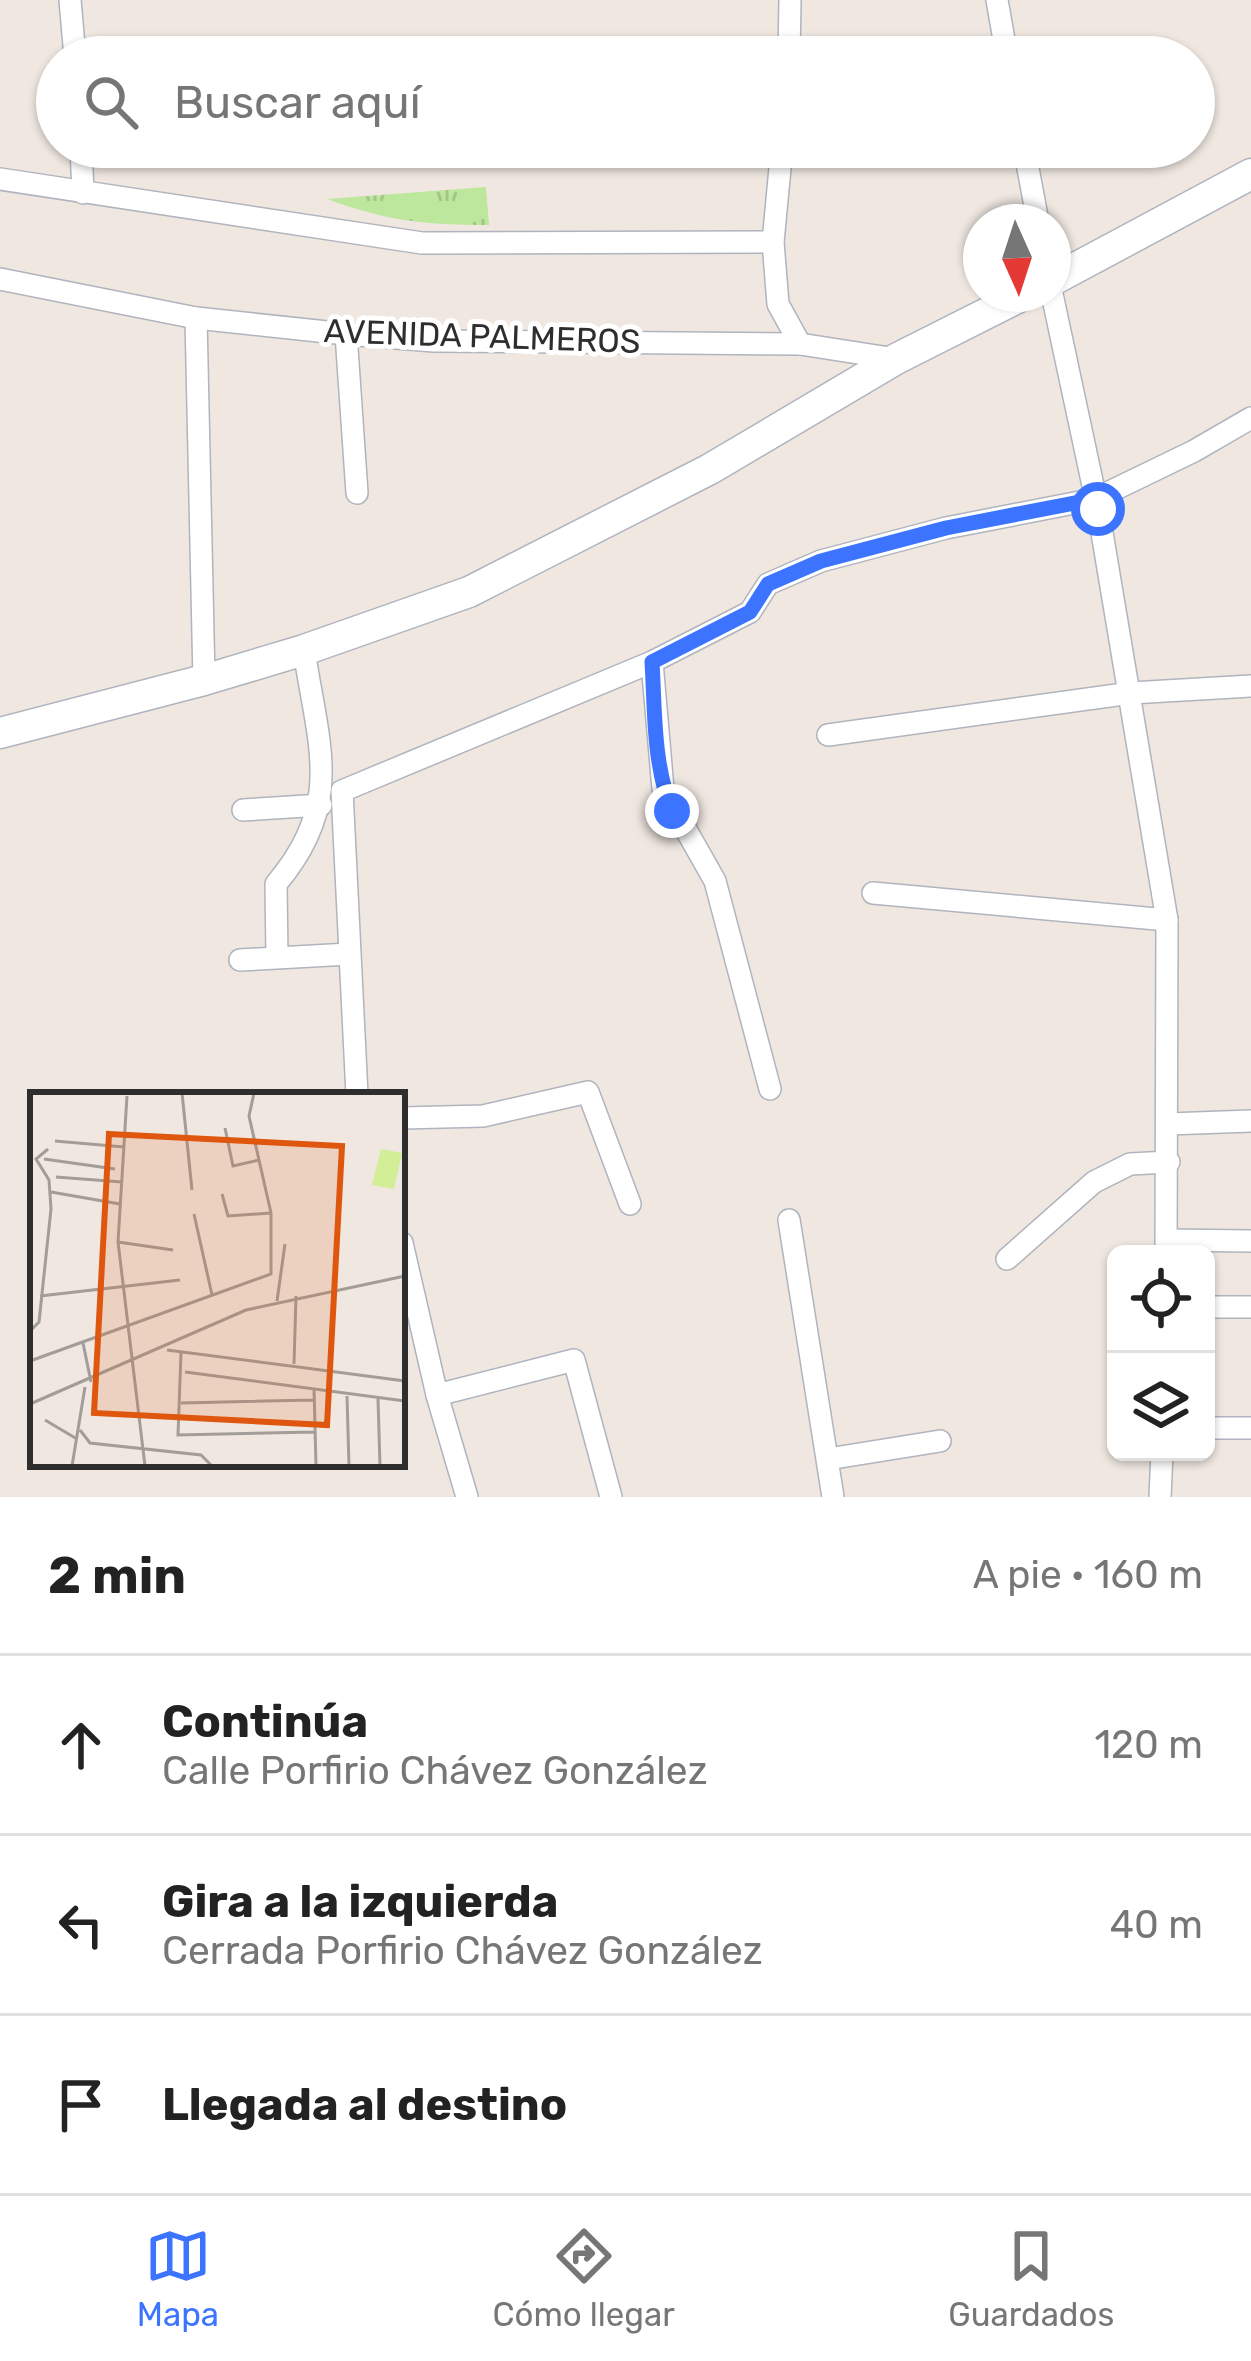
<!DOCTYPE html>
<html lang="es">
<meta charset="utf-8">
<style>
:root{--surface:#fff;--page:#f6f6f6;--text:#222;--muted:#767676;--line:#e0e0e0;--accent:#3d74ff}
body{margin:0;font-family:Rubik,sans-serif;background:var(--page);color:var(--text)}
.controls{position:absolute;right:36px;bottom:36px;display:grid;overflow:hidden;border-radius:18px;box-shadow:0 3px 9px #0004}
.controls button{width:108px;height:108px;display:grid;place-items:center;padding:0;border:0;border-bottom:3px solid var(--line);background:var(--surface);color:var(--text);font:60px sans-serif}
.compass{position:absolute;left:963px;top:204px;width:108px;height:108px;border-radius:50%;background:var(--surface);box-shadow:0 3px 9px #0004;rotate:177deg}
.stop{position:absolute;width:36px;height:36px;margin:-27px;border:9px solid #3d74ff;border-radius:50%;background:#fff}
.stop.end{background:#3d74ff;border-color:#fff;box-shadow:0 3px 12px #0008}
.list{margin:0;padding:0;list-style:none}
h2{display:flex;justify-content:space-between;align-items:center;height:156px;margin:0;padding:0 48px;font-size:51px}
h2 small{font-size:39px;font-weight:400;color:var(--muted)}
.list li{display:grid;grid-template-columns:78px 1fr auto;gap:36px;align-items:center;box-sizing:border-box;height:180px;padding:0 48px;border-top:3px solid var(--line)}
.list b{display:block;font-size:45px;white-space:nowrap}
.list p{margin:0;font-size:39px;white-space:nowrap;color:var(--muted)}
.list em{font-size:39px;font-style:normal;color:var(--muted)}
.icon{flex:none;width:66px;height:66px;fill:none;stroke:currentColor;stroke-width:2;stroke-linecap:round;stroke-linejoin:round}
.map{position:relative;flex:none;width:1251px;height:1497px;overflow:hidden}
.search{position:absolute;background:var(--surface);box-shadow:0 3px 9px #0004;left:36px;right:36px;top:36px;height:132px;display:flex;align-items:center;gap:30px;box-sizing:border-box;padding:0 42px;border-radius:66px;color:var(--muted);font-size:45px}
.sheet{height:696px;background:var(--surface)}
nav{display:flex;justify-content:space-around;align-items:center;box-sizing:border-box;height:168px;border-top:3px solid var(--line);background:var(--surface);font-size:33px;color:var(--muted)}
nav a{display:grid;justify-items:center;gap:6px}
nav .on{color:var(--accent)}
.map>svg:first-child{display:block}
.park{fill:url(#park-tufts)}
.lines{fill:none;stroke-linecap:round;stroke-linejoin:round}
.street-casing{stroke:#b0b4be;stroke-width:24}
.secondary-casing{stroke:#b0b4be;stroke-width:33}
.street{stroke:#fff;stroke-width:21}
.secondary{stroke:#fff;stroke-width:30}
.route{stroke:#3d74ff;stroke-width:15}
.labels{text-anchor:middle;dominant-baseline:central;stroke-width:10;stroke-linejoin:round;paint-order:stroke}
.street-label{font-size:33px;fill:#2e2e2e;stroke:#fff}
.inset-road{fill:none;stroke:#a29d99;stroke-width:3}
.view{fill:#df570e;fill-opacity:0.15;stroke:#df570e;stroke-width:6}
.inset-edge{fill:none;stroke:#2e2e2e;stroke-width:6}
</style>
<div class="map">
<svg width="1251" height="1497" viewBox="0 0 1251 1497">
<defs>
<pattern id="park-tufts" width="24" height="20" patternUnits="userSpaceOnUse" patternTransform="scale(3)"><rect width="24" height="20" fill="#bde79c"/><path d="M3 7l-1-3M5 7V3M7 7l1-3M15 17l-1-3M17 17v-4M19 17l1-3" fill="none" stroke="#a3c687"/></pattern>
</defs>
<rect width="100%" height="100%" fill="#efe7e0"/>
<path class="park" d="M486,187L489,225C425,225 387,221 327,199Z"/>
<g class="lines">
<g class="street-casing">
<g id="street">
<path d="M70,0L75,57"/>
<path d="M997,0L1007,57"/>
<path d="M789,57L790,0"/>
<path d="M81,147L83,193"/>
<path d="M782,147L773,242L778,304L800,344"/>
<path d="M1024,147L1038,222"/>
<path d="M0,179L422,243L773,242"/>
<path d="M0,279L196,318L346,334L434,341L800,344L896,359"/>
<path d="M1052,294L1098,509L1167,920L1166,1254"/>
<path d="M196,318L204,680"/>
<path d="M346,334L357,493"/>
<path d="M652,662L663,789L715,881L770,1089"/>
<path d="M828,735L1131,693L1251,686"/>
<path d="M243,810L321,805"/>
<path d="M873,893L1167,920"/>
<path d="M277,957L276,884C345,803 318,745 304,650"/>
<path d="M240,960L349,954"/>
<path d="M357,1095L342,791L652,662L750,612L768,584L821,561L946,528L1095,499L1194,451L1251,418"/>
<path d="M402,1118L483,1116L588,1092L630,1204"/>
<path d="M1168,1124L1251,1121"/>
<path d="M789,1220L833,1497"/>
<path d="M1167,1240L1251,1241"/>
<path d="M402,1243L437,1395L467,1497"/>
<path d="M1007,1259L1094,1182L1130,1164L1169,1162"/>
<path d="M1208,1307H1251"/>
<path d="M437,1395L574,1360L611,1497"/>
<path d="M1206,1428H1251"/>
<path d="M828,1459L940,1441"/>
<path d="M1160,1497L1162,1452"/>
</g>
</g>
<g class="secondary-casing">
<g id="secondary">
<path d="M1053,280L1251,174"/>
<path d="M0,733L204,680L304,650L469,592L710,469L896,359L1025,294"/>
</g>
</g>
<use href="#street" class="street"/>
<use href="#secondary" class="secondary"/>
</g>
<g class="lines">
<path class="route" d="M672,811C653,764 655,711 652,662L750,612L768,584L821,561L946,528L1095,499L1098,509"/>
</g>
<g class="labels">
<g class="street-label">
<text transform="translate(482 336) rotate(2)">AVENIDA PALMEROS</text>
</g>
</g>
<g transform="translate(30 1092)">
<rect width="375" height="375" fill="#efe7e0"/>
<path d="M351,57L372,61L364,97L342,93Z" fill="#d2ee97"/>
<path class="inset-road" d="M152,1L162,98M97,4L88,150L115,374M195,36L203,74L229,68M25,49L94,55M14,67L85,77M26,85L92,90M21,100L90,112M192,102L198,124L241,121M164,122L182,203M88,150L143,158M10,204L150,188M247,209L255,152M0,239L9,230L21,117L19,88L6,67L18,57M53,251L61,290M137,258L375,289M151,261L148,343L284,340M0,269L241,182V121L219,24L224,1M264,272L266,204M155,280L375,309M284,296L286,374M317,304L319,374M348,307L350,374M151,311L284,308M0,312L216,218L375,184M15,328L47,347M50,338L60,351L171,363L182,374M42,374L55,295"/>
<path class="view" d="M79,42L312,54L297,333L64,321Z"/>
<rect width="375" height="375" class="inset-edge"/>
</g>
</svg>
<div class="controls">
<button><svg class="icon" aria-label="locate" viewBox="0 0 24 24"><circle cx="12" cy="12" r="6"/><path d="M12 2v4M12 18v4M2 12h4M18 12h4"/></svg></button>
<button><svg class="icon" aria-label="layers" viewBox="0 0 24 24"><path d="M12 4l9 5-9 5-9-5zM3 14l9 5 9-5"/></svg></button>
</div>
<svg class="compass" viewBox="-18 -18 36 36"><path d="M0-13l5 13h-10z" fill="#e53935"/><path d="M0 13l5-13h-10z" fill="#767676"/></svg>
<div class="stop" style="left:1098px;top:509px"></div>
<div class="stop end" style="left:672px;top:811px"></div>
<div class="search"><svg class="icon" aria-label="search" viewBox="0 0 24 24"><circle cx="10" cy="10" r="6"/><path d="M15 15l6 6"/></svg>Buscar aquí</div>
</div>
<section class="sheet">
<h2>2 min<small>A pie · 160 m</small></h2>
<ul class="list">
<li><svg class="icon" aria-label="ahead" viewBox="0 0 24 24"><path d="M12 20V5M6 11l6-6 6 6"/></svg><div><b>Continúa</b><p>Calle Porfirio Chávez González</p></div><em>120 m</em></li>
<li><svg class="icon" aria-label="left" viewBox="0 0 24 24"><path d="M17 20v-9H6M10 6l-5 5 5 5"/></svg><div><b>Gira a la izquierda</b><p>Cerrada Porfirio Chávez González</p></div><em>40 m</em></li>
<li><svg class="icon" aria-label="arrive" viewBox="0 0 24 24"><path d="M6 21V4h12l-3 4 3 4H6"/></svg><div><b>Llegada al destino</b></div></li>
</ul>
</section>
<nav>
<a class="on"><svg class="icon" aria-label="map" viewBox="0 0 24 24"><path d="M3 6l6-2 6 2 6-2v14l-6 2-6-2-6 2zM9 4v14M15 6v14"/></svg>Mapa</a>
<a><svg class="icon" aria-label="directions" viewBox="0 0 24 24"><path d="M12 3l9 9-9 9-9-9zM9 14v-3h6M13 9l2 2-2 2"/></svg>Cómo llegar</a>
<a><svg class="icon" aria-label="saved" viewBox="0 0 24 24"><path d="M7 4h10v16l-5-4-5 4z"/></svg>Guardados</a>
</nav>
